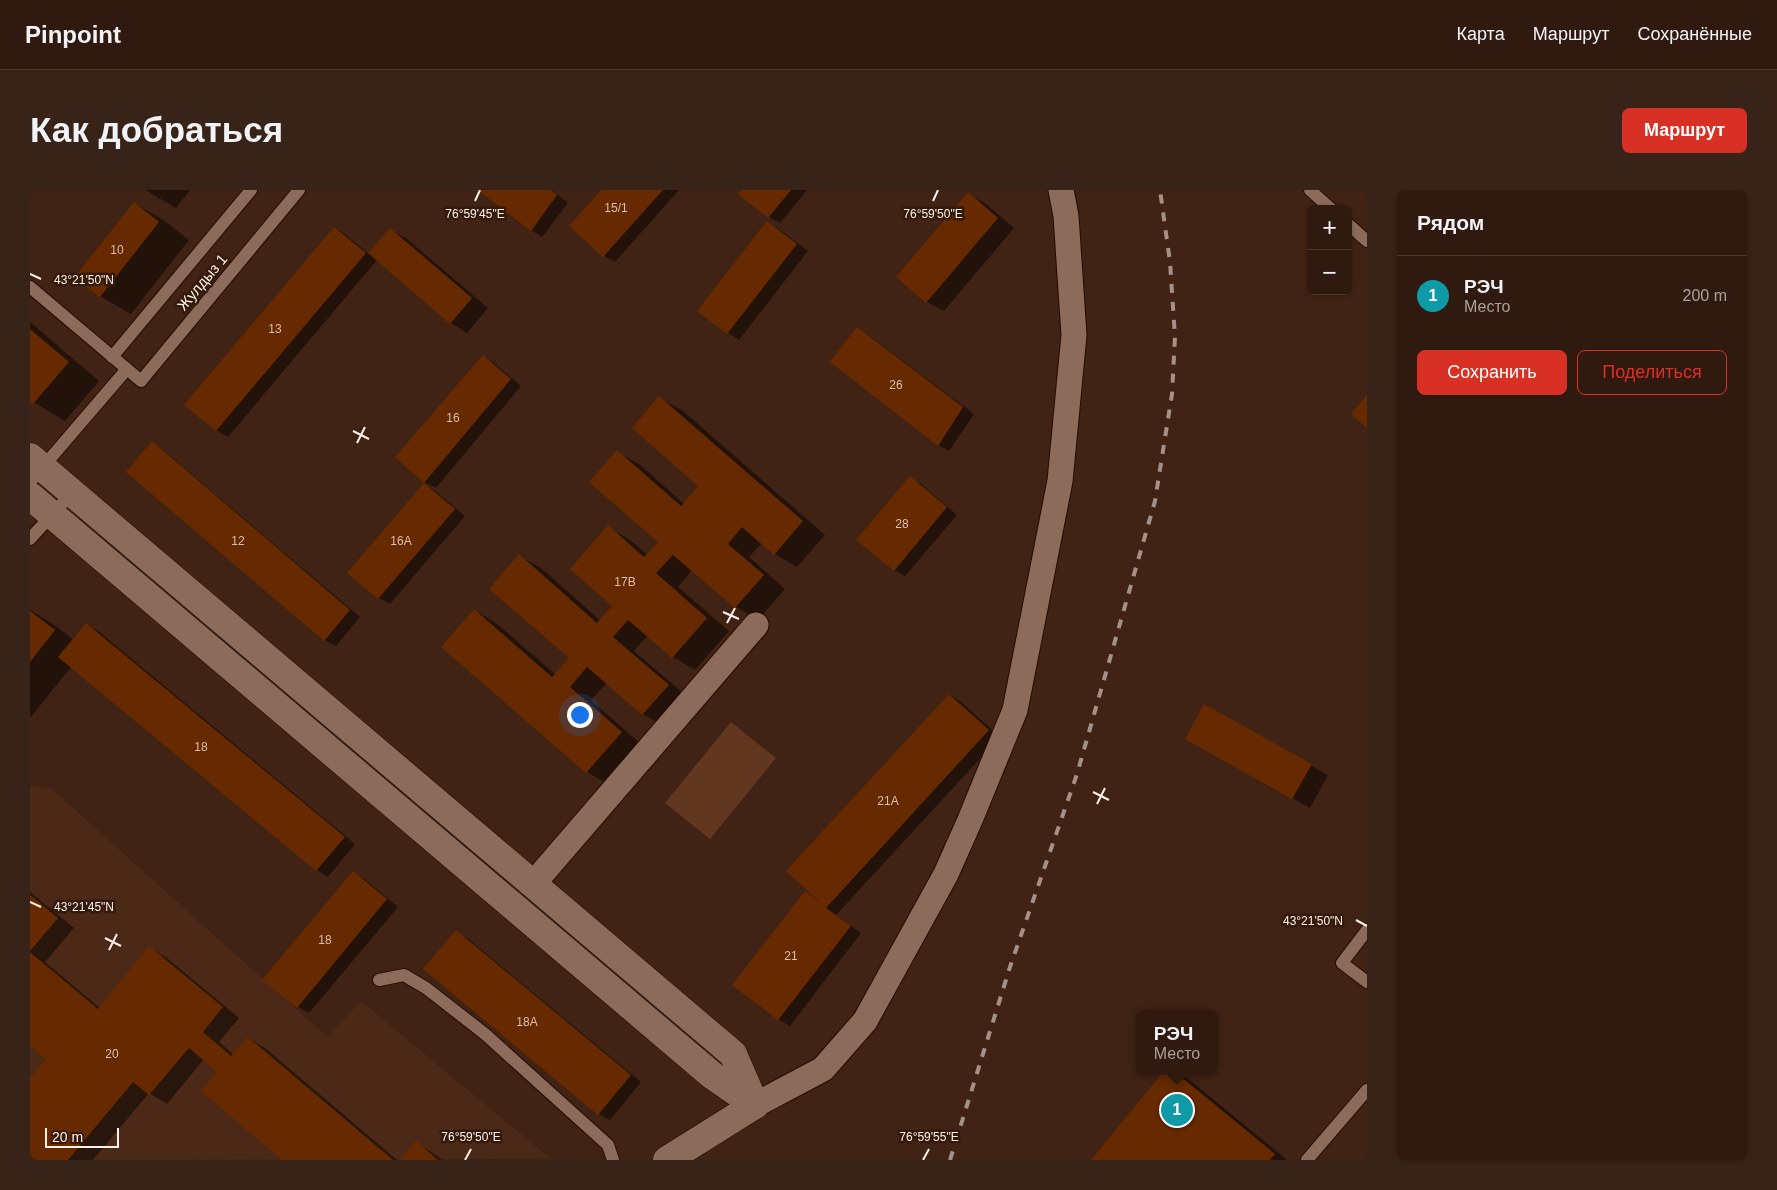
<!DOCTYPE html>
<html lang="ru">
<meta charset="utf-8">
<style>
:root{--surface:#301a0f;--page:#382318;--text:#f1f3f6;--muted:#a8a19e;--line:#4b382f;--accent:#d93025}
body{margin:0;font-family:Helvetica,sans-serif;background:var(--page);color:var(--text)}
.controls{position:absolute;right:15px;top:15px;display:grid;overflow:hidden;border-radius:8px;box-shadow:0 1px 4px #0004}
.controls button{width:45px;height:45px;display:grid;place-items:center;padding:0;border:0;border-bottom:1px solid var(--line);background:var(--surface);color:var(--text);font:25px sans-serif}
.scale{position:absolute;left:15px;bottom:12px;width:74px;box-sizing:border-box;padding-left:5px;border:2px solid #fdf1eb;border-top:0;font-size:14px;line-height:18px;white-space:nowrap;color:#fdf1eb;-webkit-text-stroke:4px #351a0b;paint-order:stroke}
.you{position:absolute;left:549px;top:524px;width:18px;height:18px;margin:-12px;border:4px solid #fff;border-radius:50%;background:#1a73e8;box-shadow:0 0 0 8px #1a73e833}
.badge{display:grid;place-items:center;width:32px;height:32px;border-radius:50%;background:var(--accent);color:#fff;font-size:16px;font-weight:700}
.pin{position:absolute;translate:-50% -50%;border:2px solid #fff;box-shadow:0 1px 5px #0006}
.popup{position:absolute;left:1106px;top:820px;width:82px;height:65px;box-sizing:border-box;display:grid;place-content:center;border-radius:8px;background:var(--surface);filter:drop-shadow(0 1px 4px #0005);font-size:16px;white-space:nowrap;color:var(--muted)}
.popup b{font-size:19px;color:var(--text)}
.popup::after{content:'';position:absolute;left:50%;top:100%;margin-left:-10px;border:10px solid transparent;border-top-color:var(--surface)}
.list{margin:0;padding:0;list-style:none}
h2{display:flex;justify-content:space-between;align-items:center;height:65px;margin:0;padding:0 20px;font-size:21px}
h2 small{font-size:16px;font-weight:400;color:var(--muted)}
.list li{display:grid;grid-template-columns:32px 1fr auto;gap:15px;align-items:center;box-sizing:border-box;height:80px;padding:0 20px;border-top:1px solid var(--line)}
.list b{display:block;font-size:19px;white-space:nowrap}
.list p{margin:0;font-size:16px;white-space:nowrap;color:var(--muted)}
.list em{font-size:16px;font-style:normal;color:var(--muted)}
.actions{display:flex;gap:10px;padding:15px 20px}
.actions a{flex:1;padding:11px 0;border:1px solid var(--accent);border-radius:8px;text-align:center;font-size:18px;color:var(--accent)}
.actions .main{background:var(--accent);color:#fff}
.map{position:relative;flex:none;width:1337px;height:970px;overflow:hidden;border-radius:8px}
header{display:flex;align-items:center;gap:30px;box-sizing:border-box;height:70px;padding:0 25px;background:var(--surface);border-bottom:1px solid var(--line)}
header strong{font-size:24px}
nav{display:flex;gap:28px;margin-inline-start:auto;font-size:18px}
.intro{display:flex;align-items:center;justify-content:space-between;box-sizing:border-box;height:120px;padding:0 30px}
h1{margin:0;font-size:35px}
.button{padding:12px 22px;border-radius:8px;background:var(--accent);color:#fff;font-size:18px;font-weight:700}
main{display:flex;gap:30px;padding:0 30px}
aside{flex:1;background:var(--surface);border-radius:8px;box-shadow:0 1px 4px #0004}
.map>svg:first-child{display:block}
.built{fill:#4c2916}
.green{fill:#613720}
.shadow{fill:#0007}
.building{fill:#672a00}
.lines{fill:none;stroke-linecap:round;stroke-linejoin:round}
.service-casing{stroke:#250c01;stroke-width:14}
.minor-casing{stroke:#250c01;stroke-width:27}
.tertiary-casing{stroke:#250c01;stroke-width:29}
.service{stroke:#8c6b5a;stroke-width:12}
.minor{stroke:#8c6b5a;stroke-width:25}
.tertiary{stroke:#8c6b5a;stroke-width:28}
.rail{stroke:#a59187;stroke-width:4;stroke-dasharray:9 9;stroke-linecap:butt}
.ticks{fill:none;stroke:#fdf1eb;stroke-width:2}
.labels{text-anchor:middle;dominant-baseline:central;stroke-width:5;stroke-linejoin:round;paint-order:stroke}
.number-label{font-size:12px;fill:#d8bfb0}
.street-label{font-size:15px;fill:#fdf1eb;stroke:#351a0b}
.ticks-label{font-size:12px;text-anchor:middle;fill:#fdf1eb;stroke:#351a0b;stroke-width:5;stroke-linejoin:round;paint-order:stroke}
</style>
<header>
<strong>Pinpoint</strong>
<nav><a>Карта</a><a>Маршрут</a><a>Сохранённые</a></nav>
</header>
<div class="intro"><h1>Как добраться</h1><a class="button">Маршрут</a></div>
<main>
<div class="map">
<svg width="1337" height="970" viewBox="0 0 1337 970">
<rect width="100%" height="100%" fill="#402314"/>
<path class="built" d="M0,596L21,598L297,847L331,811L521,969L0,970Z"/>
<path class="green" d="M701,532L746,568L680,649L635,613Z"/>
<g class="shadow">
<path d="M115,0H160L146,18Z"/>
<path d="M450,0H522L538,13L512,47L501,40Z"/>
<path d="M572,0H649L585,72L574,66Z"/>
<path d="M713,0H777L750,33L739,27L710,4Z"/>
<path d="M938,4L955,13L984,38L914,121L897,112L867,87Z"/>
<path d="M104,13L135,31L159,50L101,124L70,106Z"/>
<path d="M738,33L749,39L778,61L709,150L698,143L669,121Z"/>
<path d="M305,38L316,45L339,64L360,39L377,49L458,118L437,143L421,133L347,70L198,247L186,240Z"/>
<path d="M0,132L69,191L35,231L0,210Z"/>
<path d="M827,139L838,145L944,224L919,261L908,255Z"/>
<path d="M453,166L464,173L491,196L406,298L394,292Z"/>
<path d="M629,208L652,220L795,345L767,377L745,364L732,353L719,367L755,399L728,430L706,417L662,380L648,397L699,441L665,480L643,467L618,445L604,461L660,509L635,537L613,524L577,493L561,510L613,556L579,595L557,582L444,420L466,433L526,485L541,468L489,366L511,378L571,431L584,415L578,337L600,350L618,365L629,352L587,262L609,274L654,314L670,296Z"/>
<path d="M122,253L133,260L330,427L306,456L295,450Z"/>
<path d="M880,288L891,294L927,325L875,386L864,380Z"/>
<path d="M394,294L405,301L435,326L360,414L349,408Z"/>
<path d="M0,420L23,434L44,450L57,435L68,441L325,654L298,687L287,680L41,477L0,528Z"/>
<path d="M920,505L931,512L970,547L806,725L831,743L760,836L748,829L775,703L787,710Z"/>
<path d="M1175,515L1298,585L1280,618L1156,549Z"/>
<path d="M323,683L334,689L368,717L279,823L268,817Z"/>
<path d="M0,702L44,738L15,772L70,818L120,758L137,768L209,828L189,852L204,865L219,848L235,858L367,970H254L188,882L174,869L137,914L119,903L63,970H0V890L18,869L0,854Z"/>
<path d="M426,742L437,748L611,892L580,930L569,924Z"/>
<path d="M1136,881H1145L1161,891L1257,970H1063Z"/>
<path d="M386,953L403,963L412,970H371Z"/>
</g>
<g class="building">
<path d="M448,0H521L527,5L501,41Z"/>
<path d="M571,0H633L573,67L539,36Z"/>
<path d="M712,0H761L738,28L708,4Z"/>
<path d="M938,2L968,28L896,113L866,87Z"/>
<path d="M104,12L129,32L70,107L44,88Z"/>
<path d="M737,31L767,54L697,144L667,121Z"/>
<path d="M304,37L336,63L186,241L154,215Z"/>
<path d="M360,38L442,108L420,134L338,63Z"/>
<path d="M827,137L933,217L908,256L800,172Z"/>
<path d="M0,139L39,172L3,214L0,211Z"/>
<path d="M453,165L481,189L394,293L365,267Z"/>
<path d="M1337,205V238L1321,224Z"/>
<path d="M629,206L773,331L744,365L712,337L698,354L734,385L705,418L643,365L626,383L677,428L642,468L598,430L583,447L639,495L612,525L557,477L540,497L592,542L556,583L411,457L444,419L522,487L539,468L459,399L489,364L567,433L582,416L540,379L578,335L614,367L628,352L559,292L587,260L651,316L668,296L602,238Z"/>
<path d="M122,251L320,420L294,451L96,282Z"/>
<path d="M880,286L917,317L864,381L826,350Z"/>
<path d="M394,293L425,319L348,409L317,383Z"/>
<path d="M0,421L25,440L0,472Z"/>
<path d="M56,433L315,647L286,681L28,467Z"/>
<path d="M919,504L959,540L796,718L821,736L748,830L702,795L775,701L792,714L756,681Z"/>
<path d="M1174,514L1282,574L1262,609L1155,549Z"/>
<path d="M323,681L357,709L267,818L232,790Z"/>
<path d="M0,705L28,728L0,761Z"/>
<path d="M426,740L601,885L568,925L393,779Z"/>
<path d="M119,756L193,817L173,842L201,866L218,847L363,970H252L171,901L187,882L159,858L119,905L103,892L38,970H0V888L16,869L0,856V762L68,819Z"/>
<path d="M1134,881H1144L1245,964L1240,970H1061Z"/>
<path d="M386,951L408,970H370Z"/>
</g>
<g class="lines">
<g class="service-casing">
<g id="service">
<path d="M1280,0L1301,19"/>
<path d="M1318,34L1337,51"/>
<path d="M0,97L97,179"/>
<path d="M82,167L221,0"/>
<path d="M0,292L97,179L111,191L269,0"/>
<path d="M0,349L42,303"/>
<path d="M1337,740L1312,773L1337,792"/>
<path d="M349,790L374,785L396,798L455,844L578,955L583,970"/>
<path d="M1277,970L1337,900"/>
</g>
</g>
<g class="minor-casing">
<g id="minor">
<path d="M503,694L726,435"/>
<path d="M725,915L793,879L835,831L916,684L940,630L985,520L1030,291L1044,145L1036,26L1031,0"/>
</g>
</g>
<g class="tertiary-casing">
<g id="tertiary">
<path d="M0,267L703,864L725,915"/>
<path d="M0,306L683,886L725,915"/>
<path d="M637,970L725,915"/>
</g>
</g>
<use href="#service" class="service"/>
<use href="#minor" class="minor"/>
<use href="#tertiary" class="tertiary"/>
<path class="rail" d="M920,970L980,777L1047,584L1125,311L1142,204L1145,147L1140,72L1130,0"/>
</g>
<path class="ticks" d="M445,11L450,0M903,11L908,0M0,84L11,89M323,241L339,249M327,253L335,237M693,422L709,429M697,433L705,418M1063,602L1079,610M1067,614L1075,598M0,712L11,717M1326,730L1337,736M75,748L91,756M79,760L87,744M435,970L441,959M893,970L899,959"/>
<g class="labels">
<g class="number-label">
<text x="586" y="18">15/1</text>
<text x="87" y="60">10</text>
<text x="245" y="139">13</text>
<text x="866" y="195">26</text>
<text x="423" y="228">16</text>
<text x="872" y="334">28</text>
<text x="208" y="351">12</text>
<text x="371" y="351">16А</text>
<text x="595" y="392">17В</text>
<text x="171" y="557">18</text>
<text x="858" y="611">21А</text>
<text x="295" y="750">18</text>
<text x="761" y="766">21</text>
<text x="497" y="832">18А</text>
<text x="82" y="864">20</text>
</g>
<g class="street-label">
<text transform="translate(172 92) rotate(-50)">Жулдыз 1</text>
</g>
</g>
<g class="ticks-label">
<text x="445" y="28">76°59'45"E</text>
<text x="903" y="28">76°59'50"E</text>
<text x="54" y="94">43°21'50"N</text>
<text x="54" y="721">43°21'45"N</text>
<text x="1283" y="735">43°21'50"N</text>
<text x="441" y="951">76°59'50"E</text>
<text x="899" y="951">76°59'55"E</text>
</g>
</svg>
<div class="controls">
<button>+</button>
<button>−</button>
</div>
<div class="scale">20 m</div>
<div class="you"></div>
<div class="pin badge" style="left:1147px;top:920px;background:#0f9aa8">1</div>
<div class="popup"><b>РЭЧ</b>Место</div>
</div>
<aside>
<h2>Рядом<small></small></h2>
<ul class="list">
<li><span class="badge" style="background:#0f9aa8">1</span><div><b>РЭЧ</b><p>Место</p></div><em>200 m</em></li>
</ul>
<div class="actions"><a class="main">Сохранить</a><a>Поделиться</a></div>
</aside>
</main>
